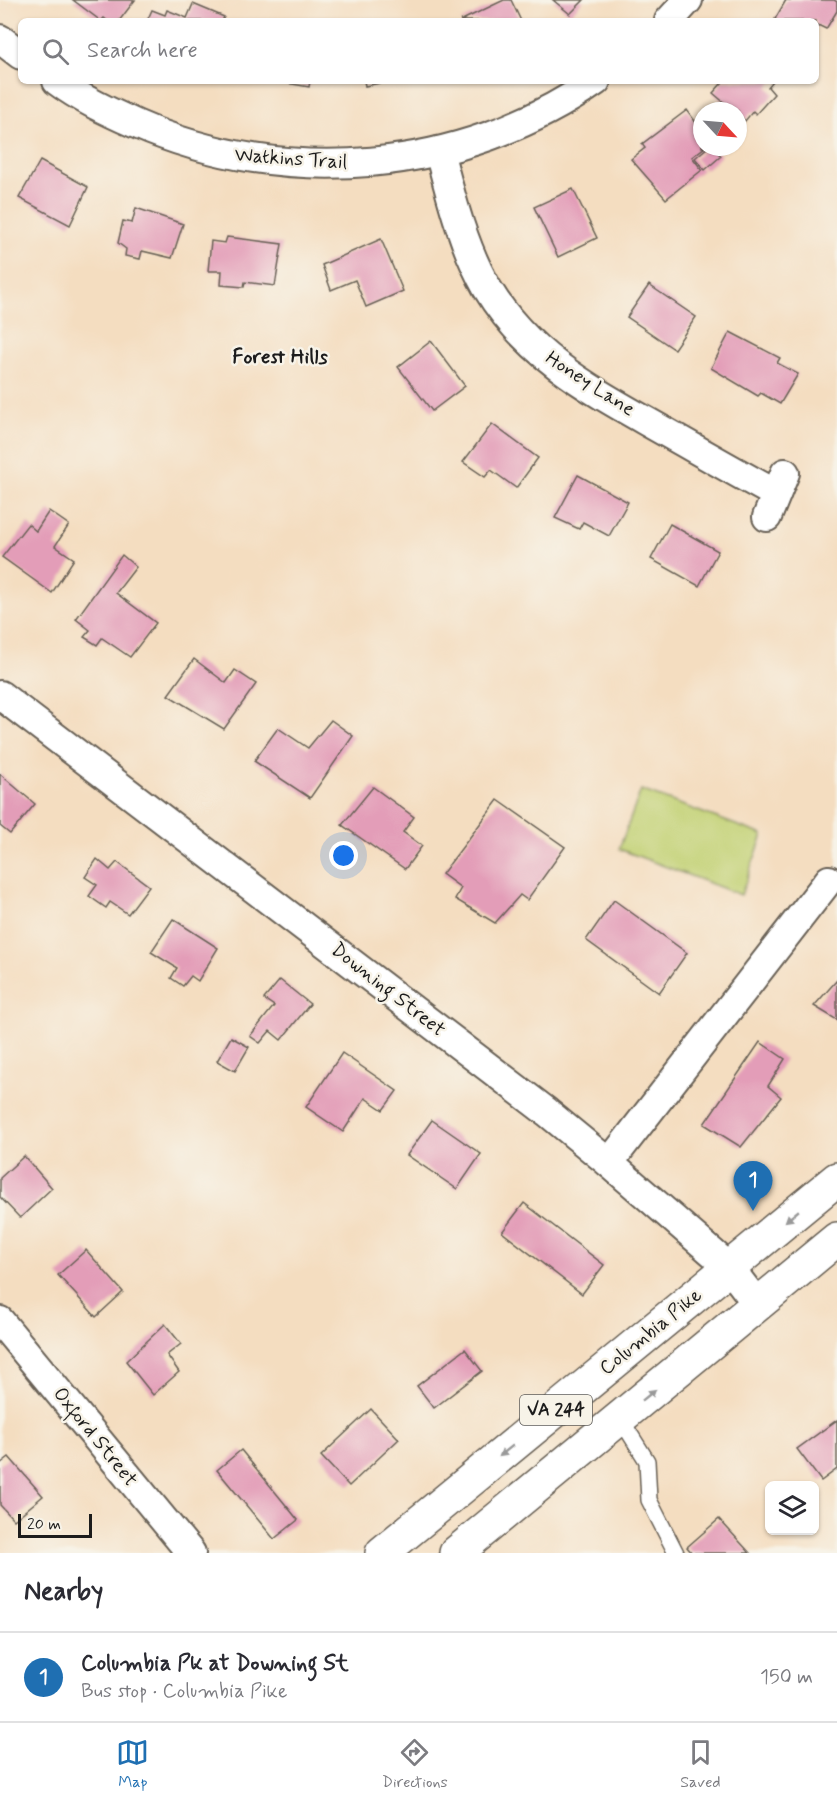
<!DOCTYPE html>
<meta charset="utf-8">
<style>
:root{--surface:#fff;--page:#f7f7f7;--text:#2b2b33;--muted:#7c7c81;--line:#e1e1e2;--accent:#1f6fb2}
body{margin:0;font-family:Mynerve,sans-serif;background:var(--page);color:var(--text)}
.controls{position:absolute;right:18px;bottom:18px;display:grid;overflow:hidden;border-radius:9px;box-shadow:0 2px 4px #0004}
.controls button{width:54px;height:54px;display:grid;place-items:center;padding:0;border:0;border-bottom:2px solid var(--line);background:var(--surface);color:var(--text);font:30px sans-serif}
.compass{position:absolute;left:693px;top:102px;width:54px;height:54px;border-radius:50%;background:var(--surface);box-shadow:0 2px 4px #0004;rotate:116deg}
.scale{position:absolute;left:18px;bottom:15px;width:74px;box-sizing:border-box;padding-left:6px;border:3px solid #1c1c1c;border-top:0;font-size:16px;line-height:21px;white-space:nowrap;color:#1c1c1c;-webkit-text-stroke:4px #f7f3e8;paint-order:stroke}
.you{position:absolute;left:344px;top:856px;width:21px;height:21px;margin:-15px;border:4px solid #fff;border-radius:50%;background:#1a73e8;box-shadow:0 0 0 9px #1a73e833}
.badge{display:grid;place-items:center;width:39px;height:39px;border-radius:50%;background:var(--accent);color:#fff;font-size:20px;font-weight:700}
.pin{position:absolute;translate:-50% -50px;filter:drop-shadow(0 2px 3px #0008)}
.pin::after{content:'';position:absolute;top:32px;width:21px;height:18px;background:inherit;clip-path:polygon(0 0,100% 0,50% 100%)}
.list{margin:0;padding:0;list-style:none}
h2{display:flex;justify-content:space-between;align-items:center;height:78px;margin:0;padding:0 24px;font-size:26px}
h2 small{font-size:20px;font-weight:400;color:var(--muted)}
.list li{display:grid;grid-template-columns:39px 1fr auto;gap:18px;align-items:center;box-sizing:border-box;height:90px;padding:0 24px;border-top:2px solid var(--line)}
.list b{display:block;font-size:22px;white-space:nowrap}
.list p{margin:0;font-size:20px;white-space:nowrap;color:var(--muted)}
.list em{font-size:20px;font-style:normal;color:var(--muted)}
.icon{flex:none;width:33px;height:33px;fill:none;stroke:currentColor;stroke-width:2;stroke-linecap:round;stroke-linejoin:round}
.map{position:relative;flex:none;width:837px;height:1553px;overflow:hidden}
.search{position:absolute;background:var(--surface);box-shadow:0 2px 4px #0004;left:18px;right:18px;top:18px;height:66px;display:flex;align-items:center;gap:15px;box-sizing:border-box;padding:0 21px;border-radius:9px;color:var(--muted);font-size:22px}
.sheet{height:168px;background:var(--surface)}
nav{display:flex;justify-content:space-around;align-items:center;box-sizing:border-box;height:84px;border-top:2px solid var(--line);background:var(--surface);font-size:16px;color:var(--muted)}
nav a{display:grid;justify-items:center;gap:3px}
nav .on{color:var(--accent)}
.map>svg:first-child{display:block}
.green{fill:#c2d174;stroke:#6f7648;stroke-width:1.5}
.building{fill:#e39db8}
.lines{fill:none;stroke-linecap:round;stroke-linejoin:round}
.lane-casing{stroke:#686055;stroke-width:18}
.street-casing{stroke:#686055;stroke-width:32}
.primary-casing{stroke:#686055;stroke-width:36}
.lane{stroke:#fff;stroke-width:15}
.street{stroke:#fff;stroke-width:28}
.primary{stroke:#fff;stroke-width:33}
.oneway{fill:#999}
.labels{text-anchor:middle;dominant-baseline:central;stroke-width:5;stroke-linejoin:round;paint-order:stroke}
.shield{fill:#f7f3e8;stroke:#5e5c59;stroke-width:1.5}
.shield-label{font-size:18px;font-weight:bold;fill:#1c1c1c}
.street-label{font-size:20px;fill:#1c1c1c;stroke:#f7f3e8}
.neighbourhood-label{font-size:21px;font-weight:bold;fill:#1c1c1c;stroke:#f7f3e8}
</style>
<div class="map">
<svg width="837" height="1553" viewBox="0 0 837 1553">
<rect width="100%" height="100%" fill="#f7f3e8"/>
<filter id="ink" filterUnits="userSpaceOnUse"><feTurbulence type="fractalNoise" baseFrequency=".0167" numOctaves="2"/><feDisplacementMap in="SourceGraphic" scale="12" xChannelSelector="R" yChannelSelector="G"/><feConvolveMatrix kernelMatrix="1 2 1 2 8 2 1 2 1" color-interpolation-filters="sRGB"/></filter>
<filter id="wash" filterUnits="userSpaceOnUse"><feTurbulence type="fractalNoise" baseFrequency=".008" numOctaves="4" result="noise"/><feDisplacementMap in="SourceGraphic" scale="24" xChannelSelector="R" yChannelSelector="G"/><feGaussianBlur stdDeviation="1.35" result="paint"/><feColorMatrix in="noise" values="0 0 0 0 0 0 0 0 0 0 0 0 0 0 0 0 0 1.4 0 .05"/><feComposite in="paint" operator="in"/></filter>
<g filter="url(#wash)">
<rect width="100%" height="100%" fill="#f4ddc0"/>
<path class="green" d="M641,790L763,835L741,895L619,849Z"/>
<g id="blocks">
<g class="building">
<path d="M73,0H135L119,21H108L104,18L101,21Z"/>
<path d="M504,0H511L521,21H460Z"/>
<path d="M553,0H584L570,14Z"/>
<path d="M786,0H834L837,2V11L826,29L818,25L816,28V21H778L775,19Z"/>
<path d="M193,4L224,17L222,21H147L152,10L165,15L167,10L187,18Z"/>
<path d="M275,81H310L309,87Z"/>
<path d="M364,81H385V82L365,86Z"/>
<path d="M720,81H773L768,87L774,94L756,114L753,111L745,121L738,114V111H734L713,93L722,83Z"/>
<path d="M687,110L702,131V147H705L692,157L702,170L666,199L631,159L645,148L642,144Z"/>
<path d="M708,147H713L721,156L705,170L695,158Z"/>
<path d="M40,161L88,187L70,225L19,198Z"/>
<path d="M573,189L597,238L558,257L534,207Z"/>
<path d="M136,208L183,224L172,258L142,251L140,259L125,256L126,249L118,243L123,221L132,223Z"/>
<path d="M227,237L282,244L275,286L245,282L244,287L221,285L222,271H208L211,241L225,243Z"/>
<path d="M381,239L403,291L366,307L355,280L331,290L322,265Z"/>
<path d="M649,285L696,317L674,349L627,317Z"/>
<path d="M730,332L780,358L777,363L798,374L780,404L761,393L758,396L711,368Z"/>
<path d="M431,341L465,386L432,411L398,367Z"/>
<path d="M492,424L538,458L516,488L491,470L485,477L463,462Z"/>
<path d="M578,475L628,502L609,536L583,522L579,529L555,518Z"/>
<path d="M49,511L69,525L55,546L74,559L52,593L2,557L28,524L36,531Z"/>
<path d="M670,524L718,551L699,586L651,559Z"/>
<path d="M122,555L136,567L116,593L156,623L130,657L102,638L97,645L84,637L90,630L76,619Z"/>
<path d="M194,659L226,683L235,670L256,684L224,729L168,695Z"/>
<path d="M331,720L353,736L310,798L254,761L278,728L308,748Z"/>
<path d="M0,774L35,804L10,834L0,826Z"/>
<path d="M373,787L414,817L403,832L422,846L405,869L342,825Z"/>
<path d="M498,800L565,847L527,900L520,895L495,923L455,899L461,888L442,874Z"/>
<path d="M97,859L110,870L117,862L149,886L128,914L110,902L106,908L89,896L97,885L85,877Z"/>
<path d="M614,900L687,953L659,993L586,940Z"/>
<path d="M173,919L218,948L198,981L191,976L183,986L171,978L177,968L151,952Z"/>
<path d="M280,980L310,1004L281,1040L270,1031L260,1043L250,1036L274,1006L264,999Z"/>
<path d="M837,980V1020L814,1006Z"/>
<path d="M231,1037L249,1047L235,1071L217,1061Z"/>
<path d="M760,1042L785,1059L768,1086L781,1097L741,1147L704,1124Z"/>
<path d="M342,1053L397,1091L383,1110L365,1098L343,1132L306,1107Z"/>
<path d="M432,1120L481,1154L457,1189L407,1155Z"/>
<path d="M24,1156L52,1188L20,1218L0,1197V1178Z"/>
<path d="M524,1203L604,1265L582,1294L502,1232Z"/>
<path d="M86,1250L123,1292L96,1317L58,1275Z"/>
<path d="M165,1324L181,1344L167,1355L179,1372L153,1395L126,1361Z"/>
<path d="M465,1349L482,1371L434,1408L417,1386Z"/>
<path d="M371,1409L399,1439L349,1486L321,1456Z"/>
<path d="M837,1420V1469L821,1481L797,1449Z"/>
<path d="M241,1450L298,1520L274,1539L217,1470Z"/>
<path d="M9,1457L43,1496L14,1520L0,1505V1464Z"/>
<path d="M719,1519L750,1553H692L687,1547Z"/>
</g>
</g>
</g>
<g filter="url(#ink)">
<use href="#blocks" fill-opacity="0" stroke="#686055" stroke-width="1.5"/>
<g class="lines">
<g class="lane-casing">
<path id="lane" d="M620,1418L647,1461L649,1500L676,1553"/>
</g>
<g class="street-casing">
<g id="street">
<path d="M669,21L688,0"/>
<path d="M0,39L21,55"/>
<path d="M57,81C81,99 109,112 136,124C285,189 462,174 596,81"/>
<path d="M439,151C451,197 463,246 487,288C527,355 588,388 653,425C694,448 735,472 776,494"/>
<path d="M767,517L785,473"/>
<path d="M0,695L547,1112L609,1163L729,1267L758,1305"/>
<path d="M609,1163L829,880"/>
<path d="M0,1321L191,1553"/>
</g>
</g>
<g class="primary-casing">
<g id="primary">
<path d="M382,1553L837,1179"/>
<path d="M456,1553L837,1239"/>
</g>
</g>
<use href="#lane" class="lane"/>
<use href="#street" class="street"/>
<use href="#primary" class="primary"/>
</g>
<defs><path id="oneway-solid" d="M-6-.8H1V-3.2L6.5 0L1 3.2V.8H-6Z" transform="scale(1.5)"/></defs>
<g class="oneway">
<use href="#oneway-solid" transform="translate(792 1216) rotate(140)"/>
<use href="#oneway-solid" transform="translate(649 1395) rotate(-39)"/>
<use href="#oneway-solid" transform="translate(506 1451) rotate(141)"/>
</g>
</g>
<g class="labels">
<rect class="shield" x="520" y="1395" width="72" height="30" rx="4.5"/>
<g class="shield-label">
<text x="556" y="1410">VA 244</text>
</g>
<g class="street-label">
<text transform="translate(291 159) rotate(4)">Watkins Trail</text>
<text transform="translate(590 384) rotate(33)">Honey Lane</text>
<text transform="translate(388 990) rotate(38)">Downing Street</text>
<text transform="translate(651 1332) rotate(-39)">Columbia Pike</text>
<text transform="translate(95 1437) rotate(51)">Oxford Street</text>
</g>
<g class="neighbourhood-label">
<text x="280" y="357">Forest Hills</text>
</g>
</g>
</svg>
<div class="controls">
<button><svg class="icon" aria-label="layers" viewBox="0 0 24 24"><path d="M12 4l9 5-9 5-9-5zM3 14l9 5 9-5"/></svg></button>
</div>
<svg class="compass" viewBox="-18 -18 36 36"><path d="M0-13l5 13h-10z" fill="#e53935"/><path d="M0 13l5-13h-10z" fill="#7c7c81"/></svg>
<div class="scale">20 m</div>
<div class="you"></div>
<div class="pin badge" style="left:753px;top:1211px">1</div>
<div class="search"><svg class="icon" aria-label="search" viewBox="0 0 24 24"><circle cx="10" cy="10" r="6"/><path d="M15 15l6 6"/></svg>Search here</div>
</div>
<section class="sheet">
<h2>Nearby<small></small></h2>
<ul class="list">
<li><span class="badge">1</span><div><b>Columbia Pk at Downing St</b><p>Bus stop · Columbia Pike</p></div><em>150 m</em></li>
</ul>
</section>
<nav>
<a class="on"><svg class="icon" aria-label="map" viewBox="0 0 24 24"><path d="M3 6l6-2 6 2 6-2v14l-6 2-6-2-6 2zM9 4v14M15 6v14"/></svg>Map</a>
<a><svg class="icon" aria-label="directions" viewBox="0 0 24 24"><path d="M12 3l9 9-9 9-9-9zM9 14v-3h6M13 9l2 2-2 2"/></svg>Directions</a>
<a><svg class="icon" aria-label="saved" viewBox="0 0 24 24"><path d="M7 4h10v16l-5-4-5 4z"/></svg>Saved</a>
</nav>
